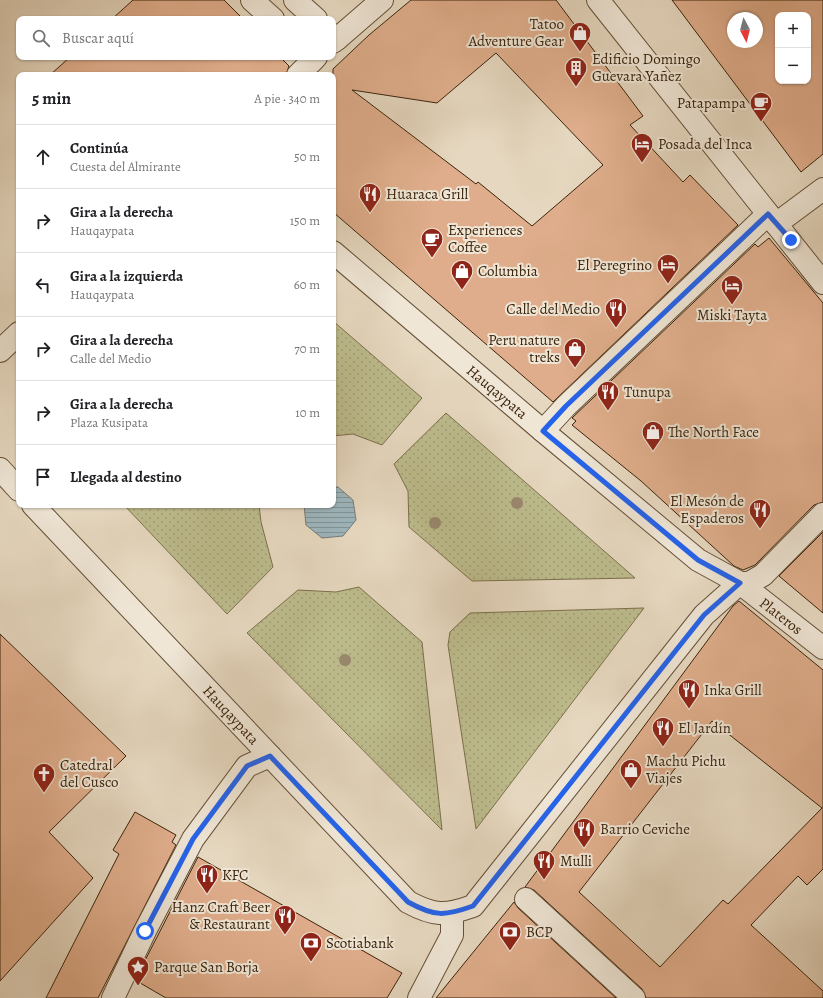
<!DOCTYPE html>
<html lang="es">
<meta charset="utf-8">
<style>
:root{--surface:#fff;--page:#f6f6f6;--text:#202124;--muted:#757577;--line:#e0e0e0}
body{margin:0;font-family:Alegreya,serif;background:var(--page);color:var(--text)}
.controls{position:absolute;right:12px;top:12px;display:grid;overflow:hidden;border-radius:8px;box-shadow:0 1px 3px #0004}
.controls button{width:36px;height:36px;display:grid;place-items:center;padding:0;border:0;border-bottom:1px solid var(--line);background:var(--surface);color:var(--text);font:20px sans-serif}
.compass{position:absolute;left:727px;top:12px;width:36px;height:36px;border-radius:50%;background:var(--surface);box-shadow:0 1px 3px #0004;rotate:173deg}
.stop{position:absolute;width:12px;height:12px;margin:-9px;border:3px solid #2563eb;border-radius:50%;background:#fff}
.stop.end{background:#2563eb;border-color:#fff;box-shadow:0 1px 4px #0008}
.list{margin:0;padding:0;list-style:none}
h2{display:flex;justify-content:space-between;align-items:center;height:52px;margin:0;padding:0 16px;font-size:17px}
h2 small{font-size:13px;font-weight:400;color:var(--muted)}
.list li{display:grid;grid-template-columns:26px 1fr auto;gap:12px;align-items:center;box-sizing:border-box;height:64px;padding:0 16px;border-top:1px solid var(--line)}
.list b{display:block;font-size:15px;white-space:nowrap}
.list p{margin:0;font-size:13px;white-space:nowrap;color:var(--muted)}
.list em{font-size:13px;font-style:normal;color:var(--muted)}
.icon{flex:none;width:22px;height:22px;fill:none;stroke:currentColor;stroke-width:2;stroke-linecap:round;stroke-linejoin:round}
.map{position:relative;flex:none;width:823px;height:998px;overflow:hidden}
.search{position:absolute;background:var(--surface);box-shadow:0 1px 3px #0004;left:16px;top:16px;width:320px;height:44px;display:flex;align-items:center;gap:10px;box-sizing:border-box;padding:0 14px;border-radius:8px;color:var(--muted);font-size:15px}
.panel{position:absolute;background:var(--surface);box-shadow:0 1px 3px #0004;left:16px;top:72px;width:320px;height:436px;border-radius:8px}
.map>svg:first-child{display:block}
.grass{fill:url(#grass-dots);stroke:#7c704c}
.water{fill:url(#water-rules);stroke:#767b76}
.building{fill:#dfad8b;stroke:#3b230b;fill-rule:evenodd}
.lines{fill:none;stroke-linecap:round;stroke-linejoin:round}
.pedestrian-casing{stroke:#665038;stroke-width:24}
.minor-casing{stroke:#665038;stroke-width:24}
.tertiary-casing{stroke:#665038;stroke-width:24}
.pedestrian{stroke:#efe6d6;stroke-width:22}
.minor{stroke:#efe6d6;stroke-width:22}
.tertiary{stroke:#efe6d6;stroke-width:22}
.tree{fill:#9a896f}
.route{stroke:#2563eb;stroke-width:5}
.labels{text-anchor:middle;dominant-baseline:central;stroke-width:4;stroke-linejoin:round;paint-order:stroke}
.poi-label{font-size:15px;fill:#3b230b;stroke:#efe6d6;text-anchor:start}
.street-label{font-size:15px;fill:#3b230b;stroke:#efe6d6}
</style>
<div class="map">
<svg width="823" height="998" viewBox="0 0 823 998">
<defs>
<pattern id="grass-dots" width="8" height="8" patternUnits="userSpaceOnUse"><rect width="8" height="8" fill="#bdbc8d"/><path d="M2 2h.1M6 6h.1" fill="none" stroke="#a3a178" stroke-width="1.8" stroke-linecap="round"/></pattern>
<pattern id="water-rules" width="6" height="5" patternUnits="userSpaceOnUse"><rect width="6" height="5" fill="#9db6be"/><path d="M0 2.5h6" fill="none" stroke="#819499"/></pattern>
</defs>
<rect width="100%" height="100%" fill="#e6d8c0"/>
<filter id="stains"><feTurbulence type="fractalNoise" baseFrequency=".005" numOctaves="4"/><feColorMatrix values="0 0 0 0 .2 0 0 0 0 .09 0 0 0 0 .02 0 0 0 .5 -.17"/></filter>
<radialGradient id="worn" r=".72"><stop offset=".6" stop-color="#630" stop-opacity="0"/><stop offset="1" stop-color="#630" stop-opacity=".3"/></radialGradient>
<g class="grass">
<path d="M333,321L422,398L382,445L353,434L333,436Z"/>
<path d="M446,413L635,578L472,581L409,527L408,491L394,464Z"/>
<path d="M124,505H259L261,522L273,567L227,614Z"/>
<path d="M359,587L422,642L442,830L247,633L298,590L336,592Z"/>
<path d="M644,608L476,829L448,645L450,632L470,613Z"/>
</g>
<path class="water" d="M333,487H338L353,500L356,520L343,536L322,538L306,525L304,505H333Z"/>
<g class="building">
<path d="M133,0H224L243,19H112Z"/>
<path d="M411,0H556L643,116L630,125L683,182L690,175L738,225L553,402L333,212V69L369,35ZM496,53L603,165L532,226L478,182L476,184L352,90L437,103Z"/>
<path d="M672,0H823V154L801,172ZM778,15H808V81H778ZM733,18H757V42H733Z"/>
<path d="M70,57H280L289,66L286,75H50Z"/>
<path d="M769,238L823,303V502L814,505L755,565L743,570L734,566L641,481L572,425L576,421L572,418L755,244L758,247Z"/>
<path d="M823,532V613L779,576Z"/>
<path d="M739,601L823,670V869L807,885L798,876L751,925L823,991V998H646L642,989L534,890L525,887L733,606ZM712,721L822,808L728,904L723,900L660,967L579,892Z"/>
<path d="M0,634L126,756L49,832L93,878L0,981Z"/>
<path d="M135,812L176,835L172,842L176,845L98,998H46L119,854L113,850Z"/>
<path d="M198,857L402,973L387,998H166L135,980Z"/>
<path d="M514,902L518,908L616,998H436Z"/>
</g>
<g class="lines">
<g class="pedestrian-casing">
<g id="pedestrian">
<path d="M543,431L566,406L768,214"/>
<path d="M526,899L634,998"/>
<path d="M113,998L145,931L193,839L247,766L270,756"/>
<path d="M419,998L452,935V914"/>
</g>
</g>
<g class="minor-casing">
<g id="minor">
<path d="M598,0L823,283"/>
<path d="M337,39L382,0"/>
<path d="M298,75L313,60"/>
<path d="M776,224L823,189"/>
<path d="M333,252L543,431L698,560L740,583H749L763,575L823,514"/>
<path d="M0,351L19,333"/>
<path d="M0,469L19,490"/>
<path d="M33,505L408,902C434,916 445,916 473,906L704,615L740,583"/>
</g>
</g>
<g class="tertiary-casing">
<g id="tertiary">
<path d="M252,0L273,19"/>
<path d="M295,0L316,19"/>
<path d="M333,35L337,39L333,42"/>
<path d="M311,57L313,60L316,57"/>
<path d="M740,583L823,648"/>
</g>
</g>
<use href="#pedestrian" class="pedestrian"/>
<use href="#minor" class="minor"/>
<use href="#tertiary" class="tertiary"/>
</g>
<g class="tree">
<circle cx="517" cy="503" r="6"/>
<circle cx="435" cy="523" r="6"/>
<circle cx="345" cy="660" r="6"/>
</g>
<g class="lines">
<path class="route" d="M145,931L193,839L247,766L270,756L408,902C435,917 445,916 473,906L704,615L740,583L698,560L543,431L566,406L768,214L791,240"/>
</g>
<defs>
<g id="shop-pin" transform="scale(1.15)"><path d="M0 17L-7.5 6A9.5 9.5 0 1 1 7.5 6Z" fill="#8f2418" stroke="#efe6d6"/><path d="M-5-2.5h2.3a2.7 3.5 0 0 1 5.4 0H5L5.5 6h-11ZM-1.5-2.5h3a1.5 2.3 0 0 0-3 0Z" fill="#fff"/></g>
<g id="building-pin" transform="scale(1.15)"><path d="M0 17L-7.5 6A9.5 9.5 0 1 1 7.5 6Z" fill="#8f2418" stroke="#efe6d6"/><path d="M-4-6H4V6H1V3H-1V6H-4ZM-2.5-4.3h1.7v1.8h-1.7ZM.8-4.3h1.7v1.8H.8ZM-2.5-1h1.7V.8h-1.7ZM.8-1h1.7V.8H.8Z" fill="#fff"/></g>
<g id="cafe-pin" transform="scale(1.15)"><path d="M0 17L-7.5 6A9.5 9.5 0 1 1 7.5 6Z" fill="#8f2418" stroke="#efe6d6"/><path d="M-5.5-4.5H6V0H3Q3 3.5 0 3.5H-2.5Q-5.5 3.5-5.5 0ZM3-3.2v2h1.7v-2ZM-6 4.5H4V6H-6Z" fill="#fff"/></g>
<g id="hotel-pin" transform="scale(1.15)"><path d="M0 17L-7.5 6A9.5 9.5 0 1 1 7.5 6Z" fill="#8f2418" stroke="#efe6d6"/><path d="M-6-4.5h1.5V1H6V5H4.5V3h-9V5H-6ZM-4 0a1.8 1.8 0 1 1 3.6 0ZM.5 0V-2.5h3Q6-2.5 6 0Z" fill="#fff"/></g>
<g id="restaurant-pin" transform="scale(1.15)"><path d="M0 17L-7.5 6A9.5 9.5 0 1 1 7.5 6Z" fill="#8f2418" stroke="#efe6d6"/><path d="M-5-6h1v4h1v-4h1v4h1v-4h1v5L-1.5 .5V6h-2V.5L-5-1ZM5-6V6H3V1.5H1.5Q1.5-4 5-6Z" fill="#fff"/></g>
<g id="church-pin" transform="scale(1.15)"><path d="M0 17L-7.5 6A9.5 9.5 0 1 1 7.5 6Z" fill="#8f2418" stroke="#efe6d6"/><path d="M-1.2-6h2.4v3.5h3.3v2.4h-3.3V6h-2.4V-.1h-3.3v-2.4h3.3Z" fill="#fff"/></g>
<g id="bank-pin" transform="scale(1.15)"><path d="M0 17L-7.5 6A9.5 9.5 0 1 1 7.5 6Z" fill="#8f2418" stroke="#efe6d6"/><path d="M-6-4H6V4H-6ZM0-2.3a2.3 2.3 0 1 0 0 4.6a2.3 2.3 0 1 0 0-4.6Z" fill="#fff"/></g>
<g id="sight-pin" transform="scale(1.15)"><path d="M0 17L-7.5 6A9.5 9.5 0 1 1 7.5 6Z" fill="#8f2418" stroke="#efe6d6"/><path d="M0-6L1.8-2.2L6-1.7L2.9 1.2L3.7 5.4L0 3.3L-3.7 5.4L-2.9 1.2L-6-1.7L-1.8-2.2Z" fill="#fff"/></g>
</defs>
<g fill-rule="evenodd">
<use href="#shop-pin" x="580" y="33"/>
<use href="#building-pin" x="576" y="68"/>
<use href="#cafe-pin" x="761" y="103"/>
<use href="#hotel-pin" x="642" y="144"/>
<use href="#restaurant-pin" x="370" y="194"/>
<use href="#cafe-pin" x="432" y="239"/>
<use href="#hotel-pin" x="668" y="265"/>
<use href="#shop-pin" x="462" y="271"/>
<use href="#hotel-pin" x="732" y="286"/>
<use href="#restaurant-pin" x="616" y="309"/>
<use href="#shop-pin" x="575" y="349"/>
<use href="#restaurant-pin" x="608" y="392"/>
<use href="#shop-pin" x="653" y="432"/>
<use href="#restaurant-pin" x="760" y="510"/>
<use href="#restaurant-pin" x="689" y="690"/>
<use href="#restaurant-pin" x="663" y="728"/>
<use href="#shop-pin" x="631" y="770"/>
<use href="#church-pin" x="44" y="774"/>
<use href="#restaurant-pin" x="584" y="829"/>
<use href="#restaurant-pin" x="544" y="861"/>
<use href="#restaurant-pin" x="207" y="875"/>
<use href="#restaurant-pin" x="285" y="916"/>
<use href="#bank-pin" x="510" y="932"/>
<use href="#bank-pin" x="311" y="943"/>
<use href="#sight-pin" x="138" y="967"/>
</g>
<g class="labels">
<g class="poi-label">
<text x="564" y="24" text-anchor="end">Tatoo<tspan x="564" dy="17">Adventure Gear</tspan></text>
<text x="592" y="59">Edificio Domingo<tspan x="592" dy="17">Guevara Yañez</tspan></text>
<text x="746" y="103" text-anchor="end">Patapampa</text>
<text x="658" y="144">Posada del Inca</text>
<text x="386" y="194">Huaraca Grill</text>
<text x="448" y="230">Experiences<tspan x="448" dy="17">Coffee</tspan></text>
<text x="652" y="265" text-anchor="end">El Peregrino</text>
<text x="478" y="271">Columbia</text>
<text x="600" y="309" text-anchor="end">Calle del Medio</text>
<text x="732" y="315" text-anchor="middle">Miski Tayta</text>
<text x="560" y="340" text-anchor="end">Peru nature<tspan x="560" dy="17">treks</tspan></text>
<text x="624" y="392">Tunupa</text>
<text x="668" y="432">The North Face</text>
<text x="744" y="501" text-anchor="end">El Mesón de<tspan x="744" dy="17">Espaderos</tspan></text>
<text x="704" y="690">Inka Grill</text>
<text x="678" y="728">El Jardín</text>
<text x="646" y="761">Machu Pichu<tspan x="646" dy="17">Viajes</tspan></text>
<text x="60" y="765">Catedral<tspan x="60" dy="17">del Cusco</tspan></text>
<text x="600" y="829">Barrio Ceviche</text>
<text x="560" y="861">Mulli</text>
<text x="222" y="875">KFC</text>
<text x="270" y="907" text-anchor="end">Hanz Craft Beer<tspan x="270" dy="17">&amp; Restaurant</tspan></text>
<text x="526" y="932">BCP</text>
<text x="326" y="943">Scotiabank</text>
<text x="154" y="967">Parque San Borja</text>
</g>
<g class="street-label">
<text transform="translate(497 392) rotate(40)">Hauqaypata</text>
<text transform="translate(781 616) rotate(38)">Plateros</text>
<text transform="translate(231 715) rotate(47)">Hauqaypata</text>
</g>
</g>
<rect width="100%" height="100%" filter="url(#stains)"/>
<rect width="100%" height="100%" fill="url(#worn)"/>
</svg>
<div class="controls">
<button>+</button>
<button>−</button>
</div>
<svg class="compass" viewBox="-18 -18 36 36"><path d="M0-13l5 13h-10z" fill="#e53935"/><path d="M0 13l5-13h-10z" fill="#757577"/></svg>
<div class="stop" style="left:145px;top:931px"></div>
<div class="stop end" style="left:791px;top:240px"></div>
<div class="search"><svg class="icon" aria-label="search" viewBox="0 0 24 24"><circle cx="10" cy="10" r="6"/><path d="M15 15l6 6"/></svg>Buscar aquí</div>
<section class="panel">
<h2>5 min<small>A pie · 340 m</small></h2>
<ul class="list">
<li><svg class="icon" aria-label="ahead" viewBox="0 0 24 24"><path d="M12 20V5M6 11l6-6 6 6"/></svg><div><b>Continúa</b><p>Cuesta del Almirante</p></div><em>50 m</em></li>
<li><svg class="icon" aria-label="right" viewBox="0 0 24 24"><path d="M7 20v-9h11M14 6l5 5-5 5"/></svg><div><b>Gira a la derecha</b><p>Hauqaypata</p></div><em>150 m</em></li>
<li><svg class="icon" aria-label="left" viewBox="0 0 24 24"><path d="M17 20v-9H6M10 6l-5 5 5 5"/></svg><div><b>Gira a la izquierda</b><p>Hauqaypata</p></div><em>60 m</em></li>
<li><svg class="icon" aria-label="right" viewBox="0 0 24 24"><path d="M7 20v-9h11M14 6l5 5-5 5"/></svg><div><b>Gira a la derecha</b><p>Calle del Medio</p></div><em>70 m</em></li>
<li><svg class="icon" aria-label="right" viewBox="0 0 24 24"><path d="M7 20v-9h11M14 6l5 5-5 5"/></svg><div><b>Gira a la derecha</b><p>Plaza Kusipata</p></div><em>10 m</em></li>
<li><svg class="icon" aria-label="arrive" viewBox="0 0 24 24"><path d="M6 21V4h12l-3 4 3 4H6"/></svg><div><b>Llegada al destino</b></div></li>
</ul>
</section>
</div>
